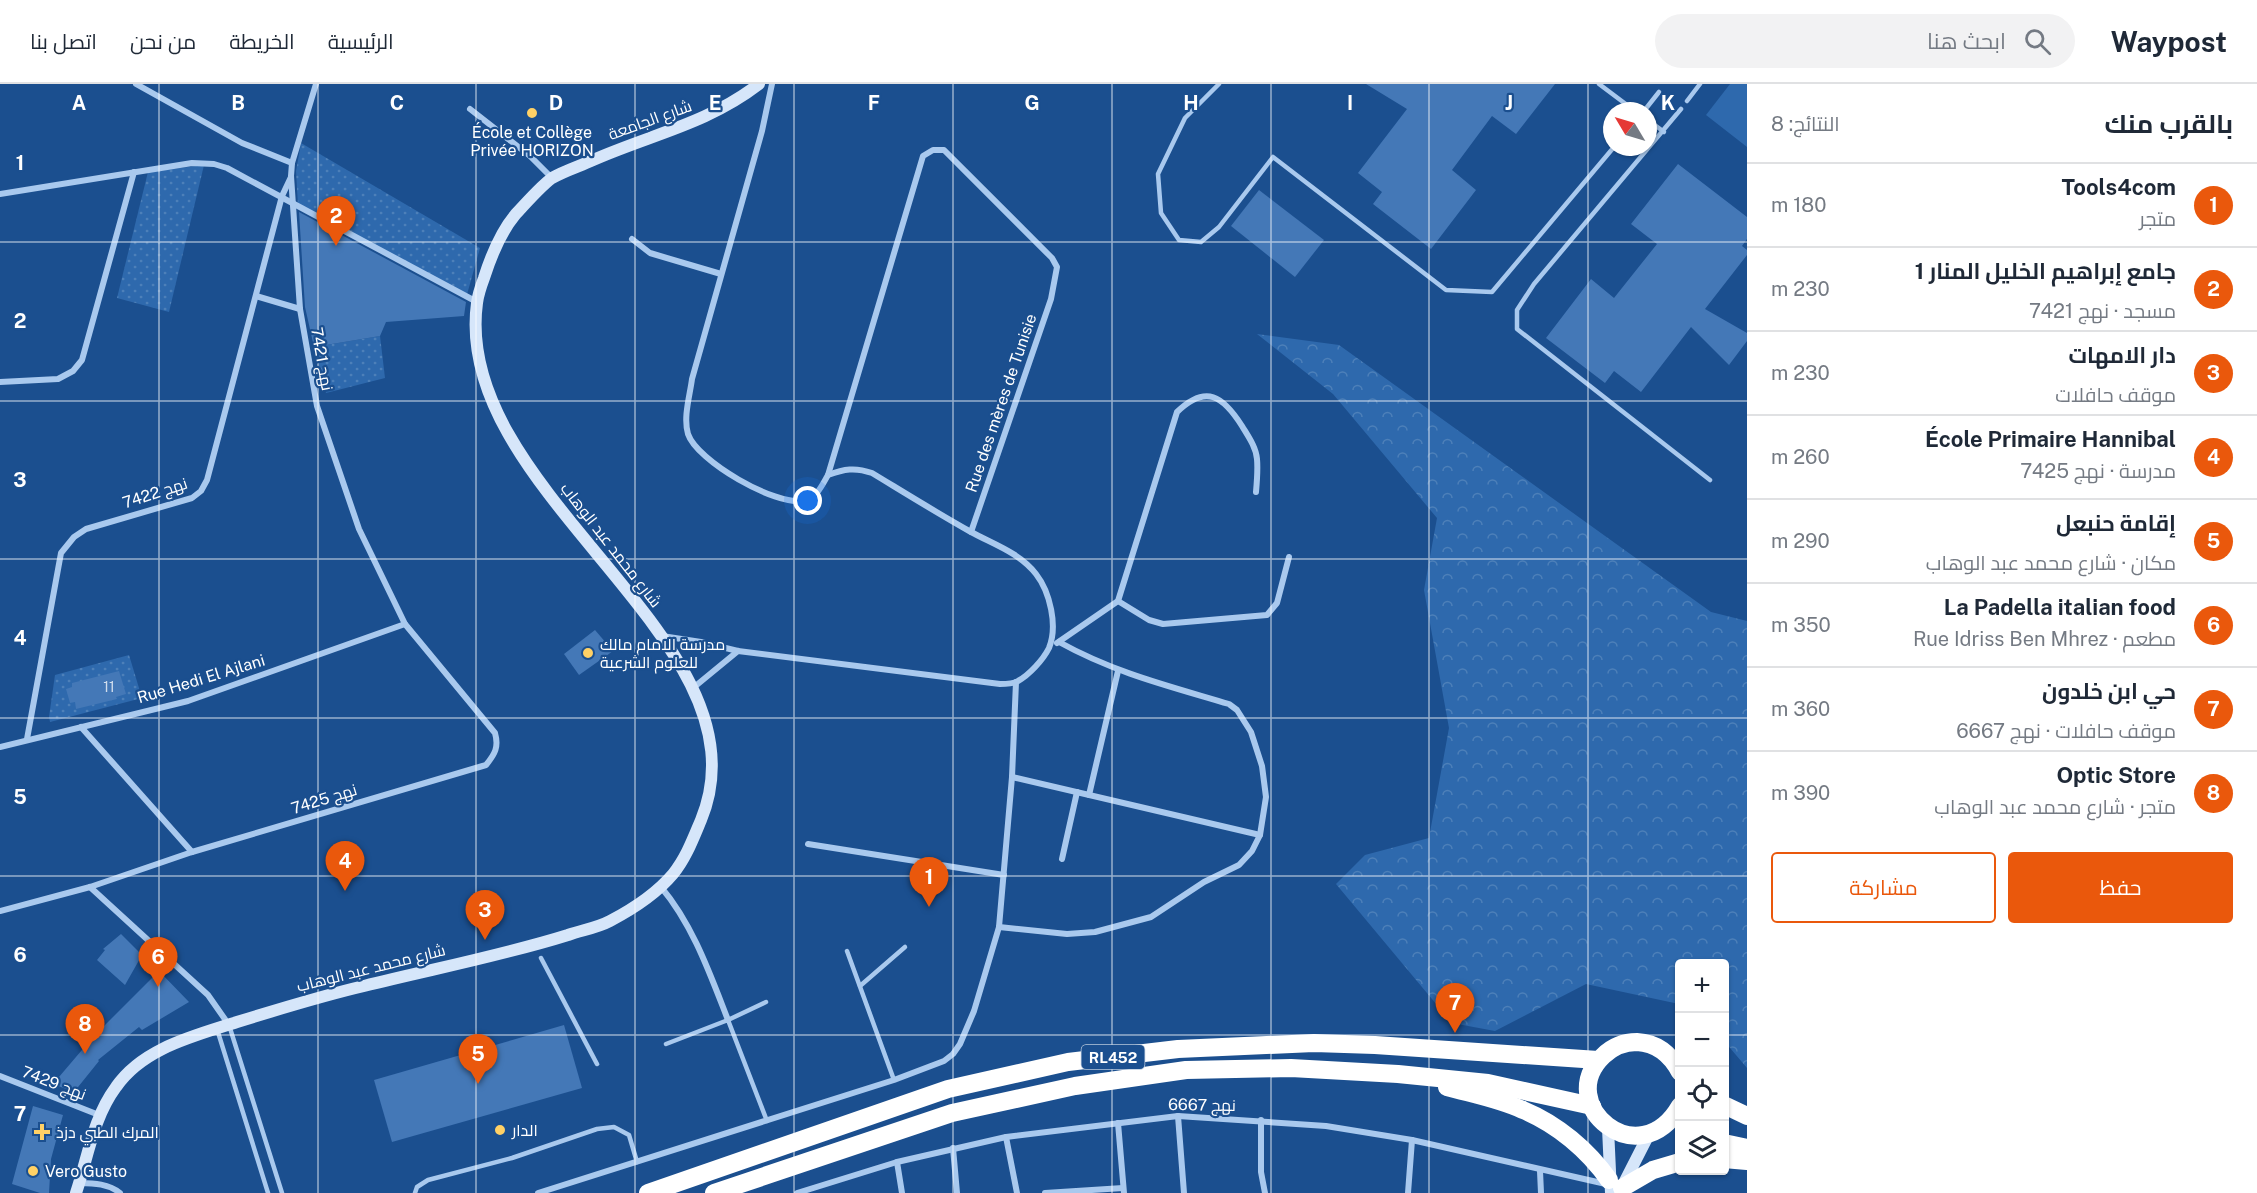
<!DOCTYPE html>
<html lang="ar">
<meta charset="utf-8">
<style>
:root{--surface:#fff;--page:#f2f2f3;--text:#1f2937;--muted:#747a83;--line:#e0e1e3;--accent:#ea580c}
body{margin:0;font-family:"Public Sans",Cairo,sans-serif;background:var(--page);color:var(--text);direction:rtl}
.controls{position:absolute;right:18px;bottom:18px;display:grid;overflow:hidden;border-radius:6px;box-shadow:0 2px 4px #0004}
.controls button{width:54px;height:54px;display:grid;place-items:center;padding:0;border:0;border-bottom:2px solid var(--line);background:var(--surface);color:var(--text);font:30px sans-serif}
.compass{position:absolute;left:1603px;top:18px;width:54px;height:54px;border-radius:50%;background:var(--surface);box-shadow:0 2px 4px #0004;rotate:308deg}
.you{position:absolute;left:808px;top:417px;width:21px;height:21px;margin:-15px;border:4px solid #fff;border-radius:50%;background:#1a73e8;box-shadow:0 0 0 9px #1a73e833}
.badge{display:grid;place-items:center;width:39px;height:39px;border-radius:50%;background:var(--accent);color:#fff;font-size:20px;font-weight:700}
.pin{position:absolute;translate:-50% -50px;filter:drop-shadow(0 2px 3px #0008)}
.pin::after{content:'';position:absolute;top:32px;width:21px;height:18px;background:inherit;clip-path:polygon(0 0,100% 0,50% 100%)}
.list{margin:0;padding:0;list-style:none}
h2{display:flex;justify-content:space-between;align-items:center;height:78px;margin:0;padding:0 24px;font-size:26px}
h2 small{font-size:20px;font-weight:400;color:var(--muted)}
.list li{display:grid;grid-template-columns:39px 1fr auto;gap:18px;align-items:center;box-sizing:border-box;height:84px;padding:0 24px;border-top:2px solid var(--line)}
.list b{display:block;font-size:22px;white-space:nowrap}
.list p{margin:0;font-size:20px;white-space:nowrap;color:var(--muted)}
.list em{font-size:20px;font-style:normal;color:var(--muted)}
.actions{display:flex;gap:12px;padding:18px 24px}
.actions a{flex:1;padding:14px 0;border:2px solid var(--accent);border-radius:6px;text-align:center;font-size:21px;color:var(--accent)}
.actions .main{background:var(--accent);color:#fff}
.icon{flex:none;width:33px;height:33px;fill:none;stroke:currentColor;stroke-width:2;stroke-linecap:round;stroke-linejoin:round}
.map{position:relative;flex:none;width:1747px;height:1109px;overflow:hidden;direction:ltr}
header{display:flex;align-items:center;gap:36px;box-sizing:border-box;height:84px;padding:0 30px;background:var(--surface);border-bottom:2px solid var(--line)}
header strong{font-size:28px}
nav{display:flex;gap:33px;margin-inline-start:auto;font-size:21px}
.search{width:420px;height:54px;background:var(--page);display:flex;align-items:center;gap:15px;box-sizing:border-box;padding:0 21px;border-radius:33px;color:var(--muted);font-size:22px}
main{display:flex}
aside{flex:1;background:var(--surface)}
.map>svg:first-child{display:block}
.grass{fill:url(#grass-dots)}
.forest{fill:url(#forest-crowns)}
.park{fill:#2e69ad}
.building{fill:#4478b7}
.lines{fill:none;stroke-linecap:round;stroke-linejoin:round}
.lane{stroke:#a9c9ee;stroke-width:4.5}
.street{stroke:#a9c9ee;stroke-width:6}
.secondary{stroke:#d6e6fa;stroke-width:12}
.highway{stroke:#fff;stroke-width:18}
.grid{fill:none;stroke:#fff;stroke-width:1.5;stroke-opacity:0.55}
.poi-dot{fill:#ffd166;stroke:#1b4f8f;stroke-width:2}
.labels{text-anchor:middle;dominant-baseline:central;stroke-width:4.5;stroke-linejoin:round;paint-order:stroke}
.number-label{font-size:14px;fill:#d0dded}
.shield{fill:#1b4f8f;stroke:#bbcadd;stroke-width:1.5}
.shield-label{font-size:15px;font-weight:bold;fill:#fff}
.street-label{font-size:16px;fill:#fff;stroke:#1b4f8f}
.poi-label{font-size:16px;fill:#fff;stroke:#1b4f8f;text-anchor:start}
.grid-label{font-size:20px;text-anchor:middle;font-weight:bold;fill:#fff;stroke:#1b4f8f;stroke-width:4.5;stroke-linejoin:round;paint-order:stroke}
</style>
<header>
<strong>Waypost</strong>
<div class="search"><svg class="icon" aria-label="search" viewBox="0 0 24 24"><circle cx="10" cy="10" r="6"/><path d="M15 15l6 6"/></svg>ابحث هنا</div>
<nav><a>الرئيسية</a><a>الخريطة</a><a>من نحن</a><a>اتصل بنا</a></nav>
</header>
<main>
<aside>
<h2>بالقرب منك<small>النتائج: 8</small></h2>
<ul class="list">
<li><span class="badge">1</span><div><b>Tools4com</b><p>متجر</p></div><em>180 m</em></li>
<li><span class="badge">2</span><div><b>جامع إبراهيم الخليل المنار 1</b><p>مسجد · نهج 7421</p></div><em>230 m</em></li>
<li><span class="badge">3</span><div><b>دار الامهات</b><p>موقف حافلات</p></div><em>230 m</em></li>
<li><span class="badge">4</span><div><b>École Primaire Hannibal</b><p>مدرسة · نهج 7425</p></div><em>260 m</em></li>
<li><span class="badge">5</span><div><b>إقامة حنبعل</b><p>مكان · شارع محمد عبد الوهاب</p></div><em>290 m</em></li>
<li><span class="badge">6</span><div><b>La Padella italian food</b><p>مطعم · Rue Idriss Ben Mhrez</p></div><em>350 m</em></li>
<li><span class="badge">7</span><div><b>حي ابن خلدون</b><p>موقف حافلات · نهج 6667</p></div><em>360 m</em></li>
<li><span class="badge">8</span><div><b>Optic Store</b><p>متجر · شارع محمد عبد الوهاب</p></div><em>390 m</em></li>
</ul>
<div class="actions"><a class="main">حفظ</a><a>مشاركة</a></div>
</aside>
<div class="map">
<svg width="1747" height="1109" viewBox="0 0 1747 1109">
<defs>
<pattern id="grass-dots" width="8" height="8" patternUnits="userSpaceOnUse" patternTransform="scale(1.5)"><rect width="8" height="8" fill="#2e69ad"/><path d="M2 2h.1M6 6h.1" fill="none" stroke="#4d80b9" stroke-width="1.8" stroke-linecap="round"/></pattern>
<pattern id="forest-crowns" width="20" height="18" patternUnits="userSpaceOnUse" patternTransform="scale(1.5)"><rect width="20" height="18" fill="#2e69ad"/><path d="M2 6a3 3 0 1 1 6 0M12 15a3 3 0 1 1 6 0" fill="none" stroke="#4d80b9"/></pattern>
</defs>
<rect width="100%" height="100%" fill="#1b4f8f"/>
<g class="grass">
<path d="M301,59L480,164L466,214L298,122L296,87Z"/>
<path d="M204,81L169,228L117,214L148,88Z"/>
<path d="M380,252L385,294L326,309L314,263Z"/>
<path d="M129,571L142,614L50,638L49,633L55,591Z"/>
</g>
<path class="forest" d="M1257,250L1339,261L1711,528L1747,537V984L1725,958L1724,880H1680L1679,920L1586,900L1495,947L1452,939L1336,800L1365,771L1429,754L1449,644L1424,506L1437,434L1333,310Z"/>
<path class="park" d="M1730,0H1747V63L1706,31Z"/>
<g class="building">
<path d="M1366,0H1555L1516,50L1492,32L1452,86L1476,106L1431,165L1373,120L1382,108L1358,89L1407,25Z"/>
<path d="M1678,80L1747,133V155L1742,162L1747,166V171L1705,225L1747,249V257L1729,281L1691,243L1641,308L1614,287L1605,299L1546,254L1591,195L1614,214L1657,160L1631,140Z"/>
<path d="M1259,106L1324,156L1295,193L1231,142Z"/>
<path d="M299,128L466,218L464,232L386,238L380,252L314,263L305,223Z"/>
<path d="M595,546L613,567L579,591L564,570Z"/>
<path d="M119,587L126,610L116,613L117,615L76,625L75,618L70,619L66,605L72,603V599Z"/>
<path d="M121,850L142,871L125,901L97,876L105,866L103,865Z"/>
<path d="M159,887L189,918L142,946L139,943L98,976L99,977L74,1008L53,1000L93,953Z"/>
<path d="M564,941L582,1004L392,1058L374,996Z"/>
<path d="M33,1022L63,1031L51,1075L49,1109H40L12,1100Z"/>
</g>
<g class="lines">
<g class="lane">
<path d="M1219,0L1185,34L1158,90L1161,129L1179,156L1201,158L1219,143L1273,73L1446,206L1492,208L1614,63"/>
<path d="M1599,0L1635,27"/>
<path d="M1687,17L1700,0"/>
<path d="M1681,25L1534,200L1517,226V245L1710,396"/>
<path d="M1644,27L1659,8"/>
<path d="M1648,36L1664,48"/>
<path d="M847,867L894,996"/>
<path d="M541,874L597,980"/>
<path d="M860,902L905,863"/>
<path d="M728,936L766,918"/>
<path d="M229,941L282,1109"/>
<path d="M217,945L268,1109"/>
<path d="M666,960L728,936L767,1037"/>
<path d="M415,1109L417,1103L428,1096L512,1074L597,1045L614,1043L629,1051L637,1078"/>
</g>
<g class="street">
<path d="M136,0L242,59L292,79"/>
<path d="M470,25L530,72L552,94"/>
<path d="M0,110L192,79L214,80L227,84L477,218"/>
<path d="M632,155L650,169L721,190"/>
<path d="M256,212L300,225"/>
<path d="M0,298L58,295L73,287L82,276L134,88"/>
<path d="M828,391L923,72L933,66H944L1052,174L1057,183L1051,215L971,448"/>
<path d="M1118,517L1149,536L1163,540L1267,531L1277,519L1289,473"/>
<path d="M662,552L701,558L738,567L1000,600C1005,600 1013,600 1018,597C1029,591 1043,576 1049,564C1058,542 1050,508 1036,490C1020,469 993,460 971,448C937,429 905,409 872,389C855,383 844,385 828,391C822,401 817,414 804,417C775,422 697,377 688,350C683,333 690,311 692,295L762,47L772,0"/>
<path d="M1057,559L1118,517L1177,328C1206,300 1223,312 1242,342C1248,352 1256,363 1257,375C1258,386 1257,397 1256,408"/>
<path d="M693,604L738,567"/>
<path d="M81,643L192,768"/>
<path d="M27,655L61,469L74,453L86,445L192,414L201,407L207,396L282,112L291,93"/>
<path d="M0,663L188,617L405,540"/>
<path d="M1012,693L1260,751"/>
<path d="M1089,711L1118,587"/>
<path d="M808,760L1004,791"/>
<path d="M1062,775L1077,708"/>
<path d="M90,803L208,911L229,941"/>
<path d="M661,803C693,841 710,890 728,936"/>
<path d="M0,827L90,803L192,768L486,681C495,670 499,663 495,649L405,540L359,445L317,322L300,225L291,92L292,79L316,0"/>
<path d="M999,843L1067,850L1095,848L1151,833L1204,798L1239,781L1252,767L1260,751L1266,713L1262,682L1251,648L1237,626L1229,620C1169,602 1115,589 1059,558"/>
<path d="M0,992L99,1031"/>
<path d="M1178,1032L1184,1109"/>
<path d="M1261,1036V1088L1265,1109"/>
<path d="M1118,1039L1124,1109"/>
<path d="M1006,1053L1017,1109"/>
<path d="M953,1064L957,1109"/>
<path d="M897,1078L902,1109"/>
<path d="M1540,1087L1541,1109"/>
<path d="M80,1099C94,1099 109,1100 120,1109"/>
<path d="M538,1109L894,996L944,977L953,970L960,960L974,927L999,843L1012,693L1016,598"/>
<path d="M797,1109L897,1078L1006,1053L1178,1032L1326,1042L1412,1056L1606,1100"/>
<path d="M1045,1109L1123,1104"/>
<path d="M1408,1109L1412,1056"/>
</g>
<g class="secondary">
<path d="M1608,1044L1611,1109"/>
<path d="M1622,1103L1649,1050"/>
<path d="M76,1109C88,1073 93,1034 116,1003C143,964 194,952 237,938C279,925 321,912 364,902C432,885 501,872 568,851C582,846 597,844 610,837C631,826 657,809 673,790C686,774 693,755 701,736C775,557 451,410 477,219C478,211 481,202 484,194C491,172 500,149 515,131C525,120 541,102 552,94C564,87 580,82 593,76C652,50 707,40 759,0"/>
</g>
<g class="highway">
<path d="M1680,988C1671,971 1657,959 1637,958C1624,958 1612,963 1603,972C1553,1020 1639,1093 1680,1022"/>
<path d="M1447,1003C1472,1010 1499,1015 1523,1026C1557,1040 1588,1066 1609,1096"/>
<path d="M1724,1021L1747,1032"/>
<path d="M1724,1059L1747,1064"/>
<path d="M1724,1075L1747,1077"/>
<path d="M1622,1104L1653,1086L1680,1078"/>
<path d="M648,1109L948,1005L1068,978L1178,965L1314,959L1375,961L1598,976"/>
<path d="M714,1109L952,1029L1075,1002L1186,986L1291,984L1398,990L1488,999L1592,1022"/>
</g>
</g>
<path class="grid" d="M159,0V1109M318,0V1109M476,0V1109M635,0V1109M794,0V1109M953,0V1109M1112,0V1109M1271,0V1109M1429,0V1109M1588,0V1109M0,158H1747M0,317H1747M0,475H1747M0,634H1747M0,792H1747M0,951H1680M1724,951H1747"/>
<g class="poi-dot">
<circle cx="532" cy="29" r="6"/>
<circle cx="588" cy="569" r="6"/>
<circle cx="500" cy="1046" r="6"/>
<path d="M39 1039h6v6h6v6h-6v6h-6v-6h-6v-6h6z"/>
<circle cx="33" cy="1087" r="6"/>
</g>
<g class="labels">
<g class="number-label">
<text x="109" y="603">11</text>
</g>
<rect class="shield" x="1081.5" y="961" width="63" height="24" rx="4.5"/>
<g class="shield-label">
<text x="1113" y="973">RL452</text>
</g>
<g class="street-label">
<text transform="translate(650 36) rotate(-20)">شارع الجامعة</text>
<text transform="translate(322 275) rotate(80)">نهج 7421</text>
<text transform="translate(1001 319) rotate(-71)">Rue des mères de Tunisie</text>
<text transform="translate(155 409) rotate(-18)">نهج 7422</text>
<text transform="translate(611 461) rotate(52)">شارع محمد عبد الوهاب</text>
<text transform="translate(201 595) rotate(-17)">Rue Hedi El Ajlani</text>
<text transform="translate(324 715) rotate(-17)">نهج 7425</text>
<text transform="translate(371 884) rotate(-14)">شارع محمد عبد الوهاب</text>
<text transform="translate(54 999) rotate(21)">نهج 7429</text>
<text transform="translate(1202 1021) rotate(1)">نهج 6667</text>
</g>
<g class="poi-label">
<text x="532" y="48" text-anchor="middle">École et Collège<tspan x="532" dy="18">Privée HORIZON</tspan></text>
<text x="600" y="560">مدرسة الامام مالك<tspan x="600" dy="18">للعلوم الشرعية</tspan></text>
<text x="512" y="1046">الدار</text>
<text x="56" y="1048">المرك الطبي دزذ</text>
<text x="45" y="1087">Vero Gusto</text>
</g>
</g>
<g class="grid-label">
<text x="79" y="26">A</text>
<text x="238" y="26">B</text>
<text x="397" y="26">C</text>
<text x="556" y="26">D</text>
<text x="715" y="26">E</text>
<text x="874" y="26">F</text>
<text x="1032" y="26">G</text>
<text x="1191" y="26">H</text>
<text x="1350" y="26">I</text>
<text x="1509" y="26">J</text>
<text x="1668" y="26">K</text>
<text x="20" y="86">1</text>
<text x="20" y="244">2</text>
<text x="20" y="403">3</text>
<text x="20" y="561">4</text>
<text x="20" y="720">5</text>
<text x="20" y="878">6</text>
<text x="20" y="1037">7</text>
</g>
</svg>
<div class="controls">
<button>+</button>
<button>−</button>
<button><svg class="icon" aria-label="locate" viewBox="0 0 24 24"><circle cx="12" cy="12" r="6"/><path d="M12 2v4M12 18v4M2 12h4M18 12h4"/></svg></button>
<button><svg class="icon" aria-label="layers" viewBox="0 0 24 24"><path d="M12 4l9 5-9 5-9-5zM3 14l9 5 9-5"/></svg></button>
</div>
<svg class="compass" viewBox="-18 -18 36 36"><path d="M0-13l5 13h-10z" fill="#e53935"/><path d="M0 13l5-13h-10z" fill="#747a83"/></svg>
<div class="you"></div>
<div class="pin badge" style="left:929px;top:823px">1</div>
<div class="pin badge" style="left:336px;top:162px">2</div>
<div class="pin badge" style="left:485px;top:856px">3</div>
<div class="pin badge" style="left:345px;top:807px">4</div>
<div class="pin badge" style="left:478px;top:1000px">5</div>
<div class="pin badge" style="left:158px;top:903px">6</div>
<div class="pin badge" style="left:1455px;top:949px">7</div>
<div class="pin badge" style="left:85px;top:970px">8</div>
</div>
</main>
